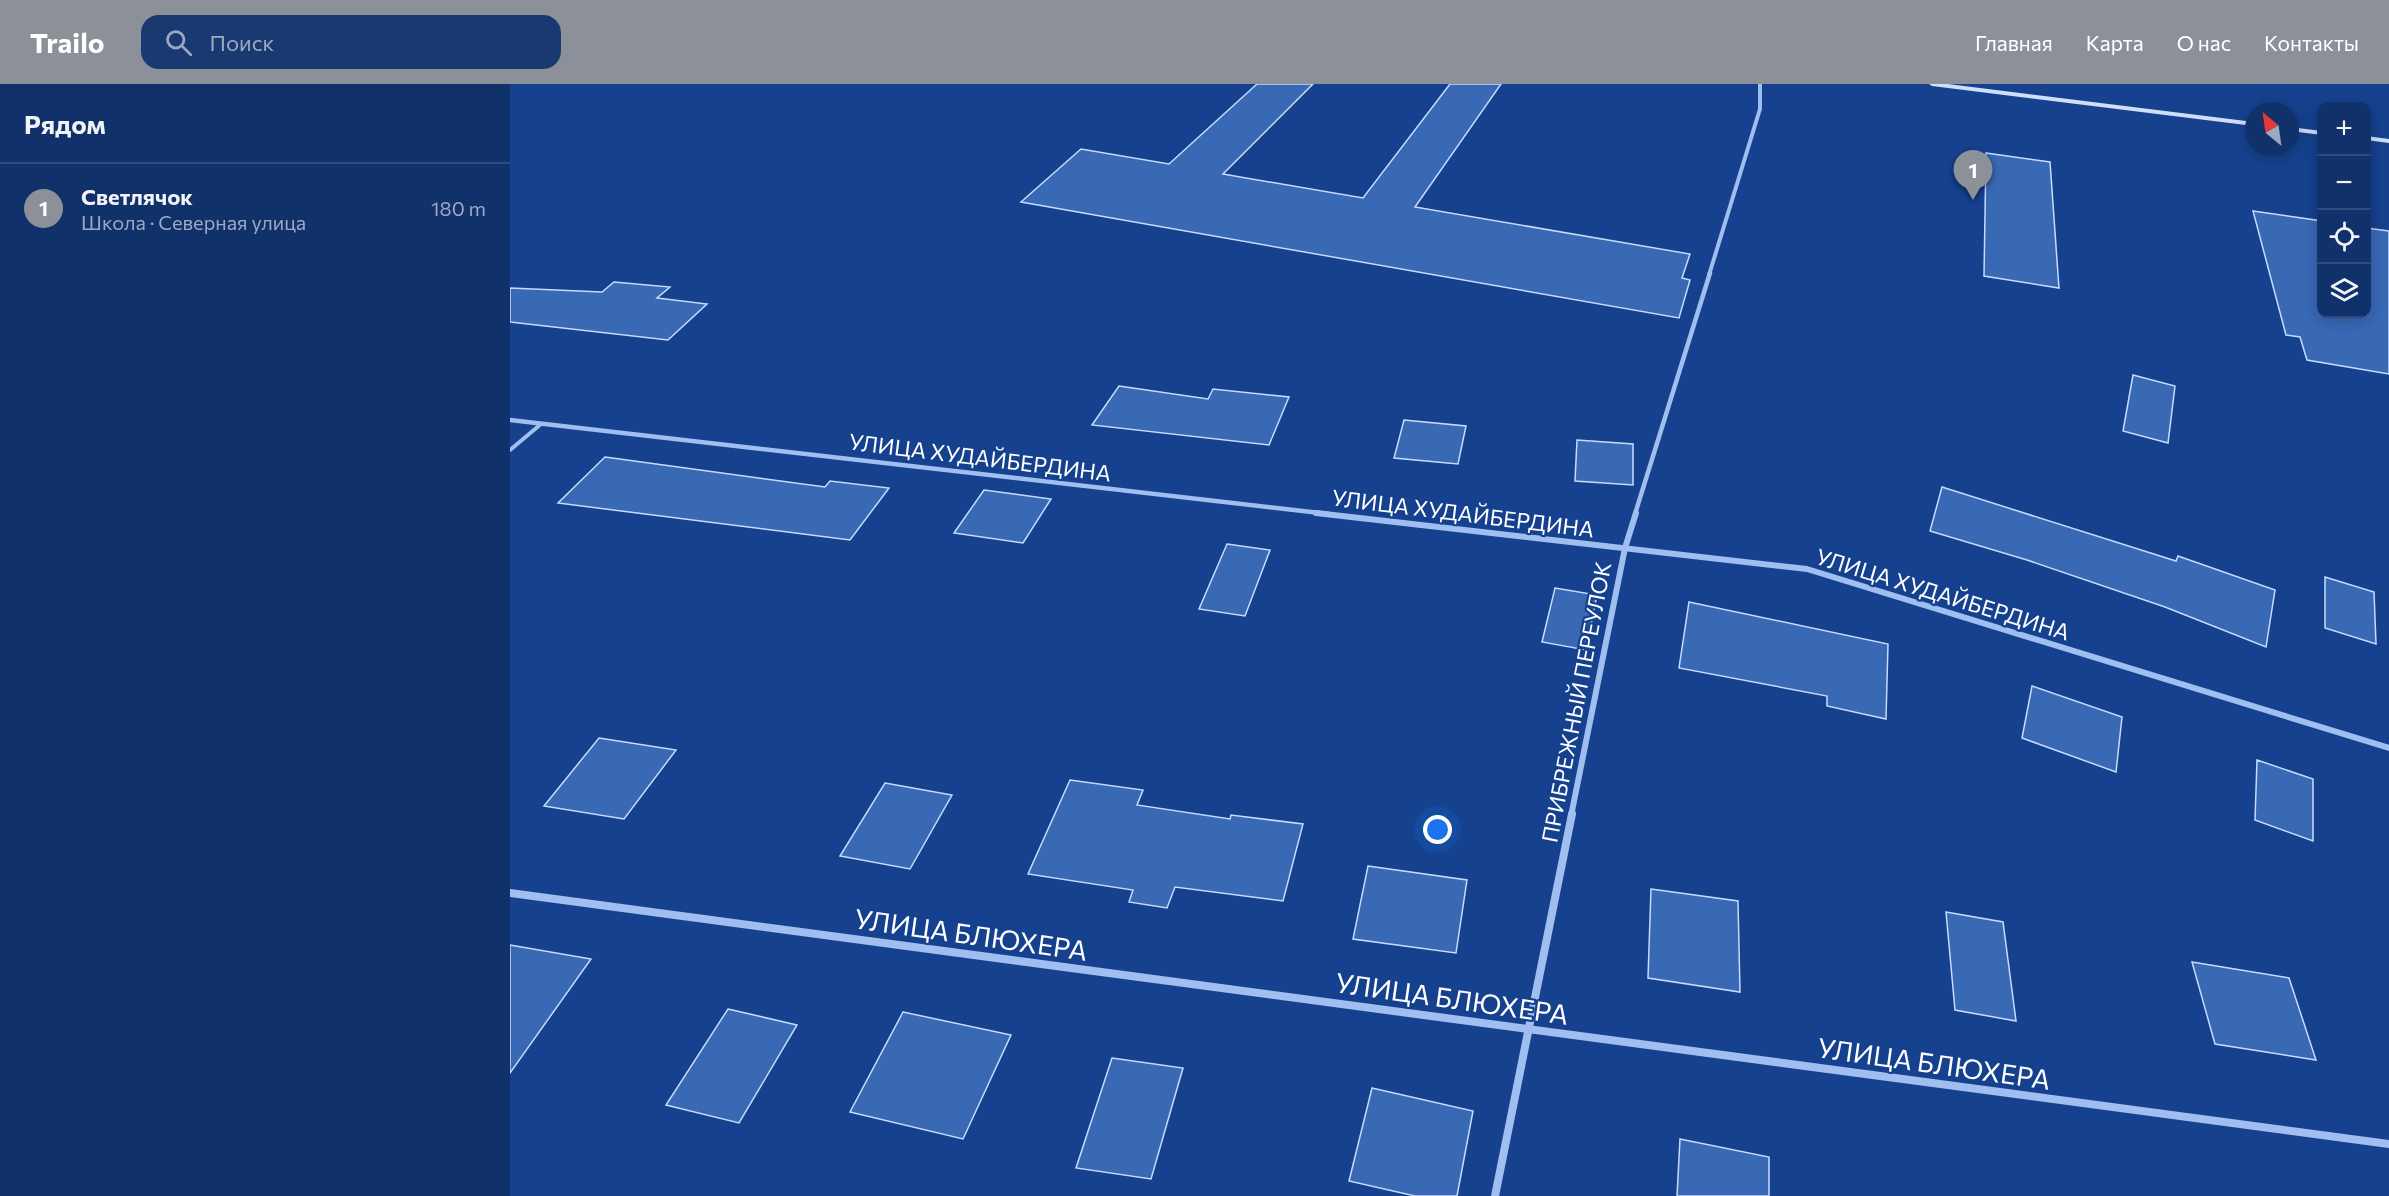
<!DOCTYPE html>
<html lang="ru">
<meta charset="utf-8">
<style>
:root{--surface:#10316a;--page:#193970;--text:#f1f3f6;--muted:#9ca9c1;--line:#304c7e;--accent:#8c9099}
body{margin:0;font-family:Commissioner,sans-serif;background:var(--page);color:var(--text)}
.controls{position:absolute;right:18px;top:18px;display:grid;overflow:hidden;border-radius:12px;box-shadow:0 3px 15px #0003}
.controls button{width:54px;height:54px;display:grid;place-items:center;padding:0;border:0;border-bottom:2px solid var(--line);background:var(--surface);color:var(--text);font:30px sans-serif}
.compass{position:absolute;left:1735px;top:18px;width:54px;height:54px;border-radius:50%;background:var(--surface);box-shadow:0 3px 15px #0003;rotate:331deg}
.you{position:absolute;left:928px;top:746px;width:21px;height:21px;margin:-15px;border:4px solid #fff;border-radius:50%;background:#1a73e8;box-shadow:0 0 0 9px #1a73e833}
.badge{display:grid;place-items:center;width:39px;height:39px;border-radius:50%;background:var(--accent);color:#fff;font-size:20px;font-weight:700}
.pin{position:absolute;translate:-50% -50px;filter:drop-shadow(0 2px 3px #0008)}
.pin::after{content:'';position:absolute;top:32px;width:21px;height:18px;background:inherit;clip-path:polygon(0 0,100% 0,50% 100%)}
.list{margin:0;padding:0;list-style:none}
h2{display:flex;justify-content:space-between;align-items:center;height:78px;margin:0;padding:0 24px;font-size:26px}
h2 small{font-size:20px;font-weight:400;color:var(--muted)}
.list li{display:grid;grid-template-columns:39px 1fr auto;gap:18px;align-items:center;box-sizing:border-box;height:90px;padding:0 24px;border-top:2px solid var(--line)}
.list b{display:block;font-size:22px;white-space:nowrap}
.list p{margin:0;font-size:20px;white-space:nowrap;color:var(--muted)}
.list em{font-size:20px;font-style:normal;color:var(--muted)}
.icon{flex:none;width:33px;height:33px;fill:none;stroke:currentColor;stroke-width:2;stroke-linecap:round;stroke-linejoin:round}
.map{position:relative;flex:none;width:1879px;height:1112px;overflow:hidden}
header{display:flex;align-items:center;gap:36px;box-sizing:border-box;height:84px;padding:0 30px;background:var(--accent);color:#fff}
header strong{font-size:28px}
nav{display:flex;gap:33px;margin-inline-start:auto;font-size:21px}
.search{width:420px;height:54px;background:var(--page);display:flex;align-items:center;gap:15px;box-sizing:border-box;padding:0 21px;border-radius:18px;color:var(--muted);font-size:22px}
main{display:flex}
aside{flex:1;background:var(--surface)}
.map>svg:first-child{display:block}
.building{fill:#3968b5;stroke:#c7dbfc;stroke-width:1.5}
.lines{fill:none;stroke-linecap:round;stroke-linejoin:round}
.lane{stroke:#a0bef0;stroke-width:4}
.street-far3{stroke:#a0bef0;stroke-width:4}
.street-far2{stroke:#a0bef0;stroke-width:4.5}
.street-far1{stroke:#a0bef0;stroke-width:6}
.street{stroke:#a0bef0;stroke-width:8}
.secondary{fill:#cedefb;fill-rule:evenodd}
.labels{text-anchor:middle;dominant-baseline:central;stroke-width:4.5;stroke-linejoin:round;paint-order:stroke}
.street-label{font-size:22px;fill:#fff;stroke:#15418e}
.near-street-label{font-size:27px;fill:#fff;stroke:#15418e}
</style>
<header>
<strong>Trailo</strong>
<div class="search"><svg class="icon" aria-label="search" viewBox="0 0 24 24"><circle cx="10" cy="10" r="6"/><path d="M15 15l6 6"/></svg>Поиск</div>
<nav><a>Главная</a><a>Карта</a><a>О нас</a><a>Контакты</a></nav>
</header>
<main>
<aside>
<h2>Рядом<small></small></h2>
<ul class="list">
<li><span class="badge">1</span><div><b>Светлячок</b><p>Школа · Северная улица</p></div><em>180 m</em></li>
</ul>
</aside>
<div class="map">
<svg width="1879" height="1112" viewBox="0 0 1879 1112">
<rect width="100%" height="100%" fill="#15418e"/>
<g class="building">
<path d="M747,0H803L713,90L853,114L940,0H991L905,123L1180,170L1172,194L1180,196L1169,234L511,118L571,65L659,80Z"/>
<path d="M1476,69L1540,78L1549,204L1474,192Z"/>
<path d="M1743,127L1812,137V230H1857V144L1879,147V290L1797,276L1790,253L1776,251Z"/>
<path d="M104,198L160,203L147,214L197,220L158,256L0,238V204L92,208Z"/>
<path d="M1623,291L1665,302L1658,359L1613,347Z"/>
<path d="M609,302L698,315L703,305L779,313L759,361L582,341Z"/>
<path d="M894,336L956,342L948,380L884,374Z"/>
<path d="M1067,356L1123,360V401L1065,397Z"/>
<path d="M95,373L315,403L320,397L379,404L340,456L48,419Z"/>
<path d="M1432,403L1666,477L1668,472L1765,506L1756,563L1655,523L1517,476L1420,447Z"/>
<path d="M474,406L541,415L513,459L444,449Z"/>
<path d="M717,460L760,466L735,532L689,525Z"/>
<path d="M1815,493L1864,508L1866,560L1815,544Z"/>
<path d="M1045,504L1087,511L1076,566L1032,558Z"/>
<path d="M1179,518L1378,560L1376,635L1317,622V612L1169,584Z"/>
<path d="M1522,602L1612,633L1606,688L1512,654Z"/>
<path d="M89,654L166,666L114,735L34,722Z"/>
<path d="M1747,676L1803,695V757L1745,736Z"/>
<path d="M560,696L633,706L627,721L720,735L721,731L793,740L773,817L665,803L657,824L619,818L623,806L518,790Z"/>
<path d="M375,699L442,711L400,785L330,772Z"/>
<path d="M858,782L957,796L946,869L843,855Z"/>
<path d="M1141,805L1228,817L1230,908L1138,894Z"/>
<path d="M1436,828L1493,838L1506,937L1445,926Z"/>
<path d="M0,861L81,875L0,989Z"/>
<path d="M1682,878L1779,894L1806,976L1705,960Z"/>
<path d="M218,925L287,941L229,1039L156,1021Z"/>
<path d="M393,928L501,951L453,1055L340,1028Z"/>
<path d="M602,974L673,984L641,1095L566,1084Z"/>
<path d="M862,1004L963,1027L947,1112H905L839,1097Z"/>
<path d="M1170,1055L1259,1073V1112H1167Z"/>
</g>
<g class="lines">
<path class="lane" d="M0,366L31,340"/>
<path class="street-far3" d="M1199,191L1250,25V0"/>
<g class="street-far2">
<path d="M0,336L819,430"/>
<path d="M1125,430L1200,189"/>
</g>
<g class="street-far1">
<path d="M806,429L1297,485L1879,664"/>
<path d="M1061,732L1115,464L1126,429"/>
</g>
<g class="street">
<path d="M0,809L1879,1060"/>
<path d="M985,1112L1062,730"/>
</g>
<g class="secondary">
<path d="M1419,0H1438L1744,38V42L1422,2Z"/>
<path d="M1780,43L1812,47V51L1780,47Z"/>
<path d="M1856,52L1879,55V59L1856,56Z"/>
</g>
</g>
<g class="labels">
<g class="street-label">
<text transform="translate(470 373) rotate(7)">УЛИЦА ХУДАЙБЕРДИНА</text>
<text transform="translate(953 429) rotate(7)">УЛИЦА ХУДАЙБЕРДИНА</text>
<text transform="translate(1433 510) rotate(17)">УЛИЦА ХУДАЙБЕРДИНА</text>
<text transform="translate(1066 618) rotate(-79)">ПРИБРЕЖНЫЙ ПЕРЕУЛОК</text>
</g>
<g class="near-street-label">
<text transform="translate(461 850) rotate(8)">УЛИЦА БЛЮХЕРА</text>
<text transform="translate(942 914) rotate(8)">УЛИЦА БЛЮХЕРА</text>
<text transform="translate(1424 979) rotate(8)">УЛИЦА БЛЮХЕРА</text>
</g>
</g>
</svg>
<div class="controls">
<button>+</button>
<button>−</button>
<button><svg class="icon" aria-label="locate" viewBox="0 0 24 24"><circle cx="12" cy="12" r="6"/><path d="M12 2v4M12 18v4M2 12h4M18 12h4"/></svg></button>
<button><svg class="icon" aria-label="layers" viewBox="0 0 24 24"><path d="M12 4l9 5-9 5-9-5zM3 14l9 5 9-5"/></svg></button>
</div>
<svg class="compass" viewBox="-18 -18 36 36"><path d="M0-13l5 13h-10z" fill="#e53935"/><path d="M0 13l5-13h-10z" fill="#9ca9c1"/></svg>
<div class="you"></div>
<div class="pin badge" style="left:1463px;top:116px">1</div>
</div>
</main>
